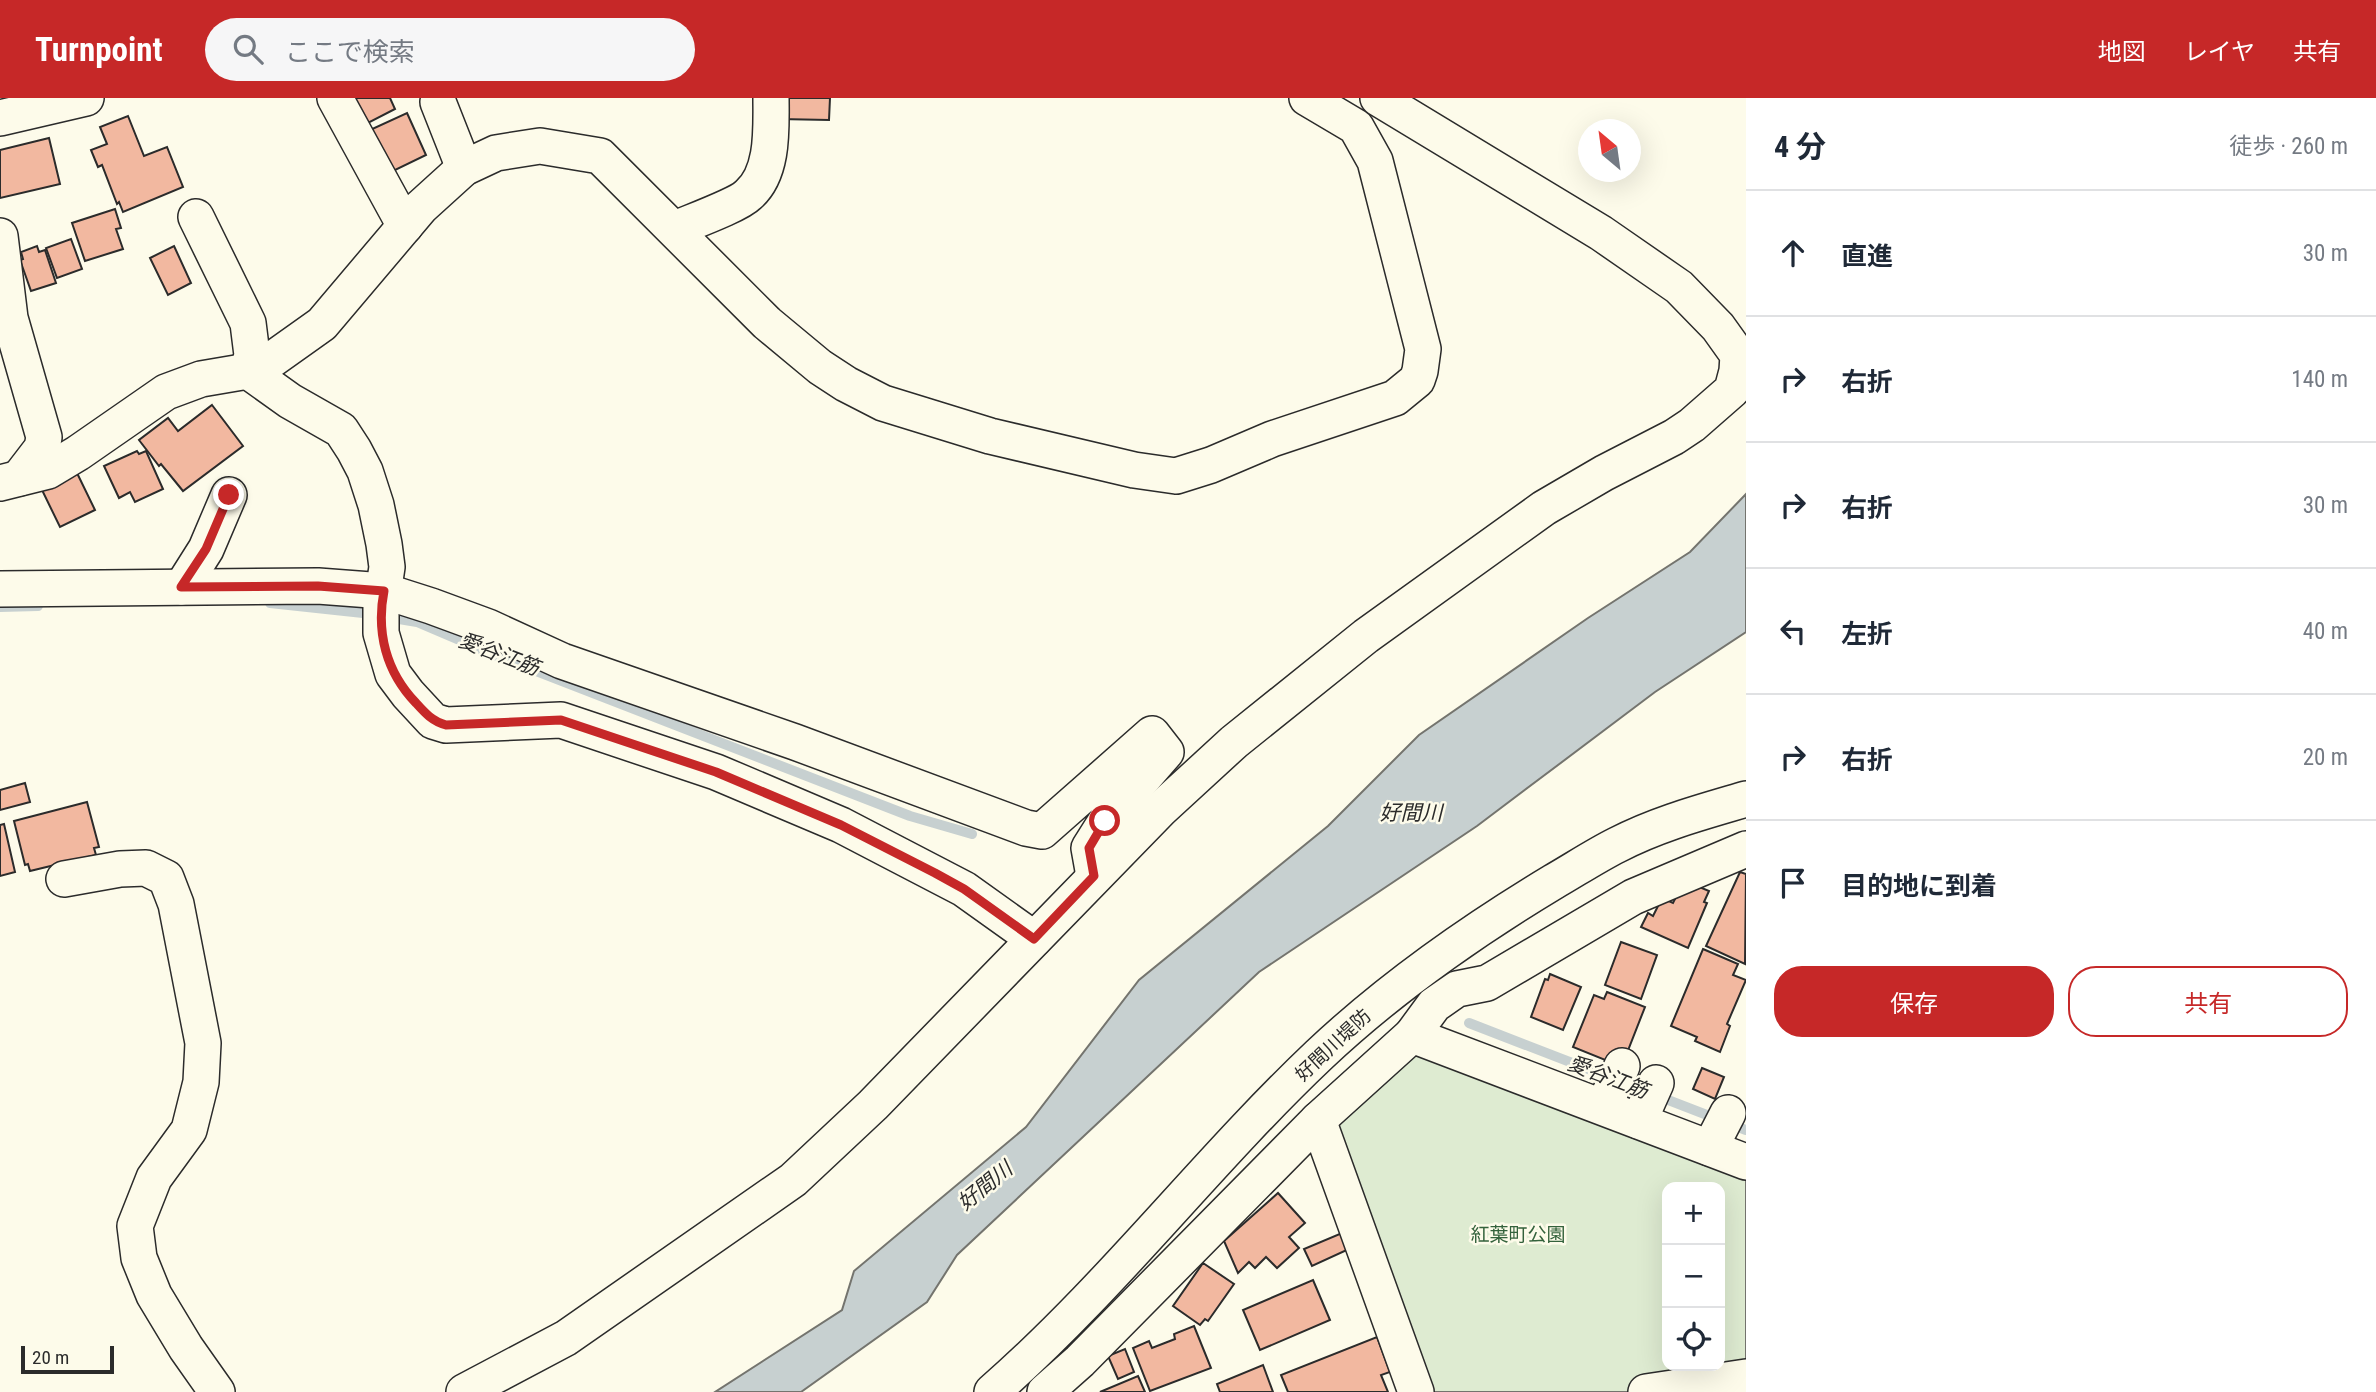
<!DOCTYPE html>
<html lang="ja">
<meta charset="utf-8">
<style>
:root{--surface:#fff;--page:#f6f6f7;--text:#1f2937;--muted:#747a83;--line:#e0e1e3;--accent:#c62828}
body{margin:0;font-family:"Roboto Condensed","Noto Sans JP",sans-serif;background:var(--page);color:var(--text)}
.controls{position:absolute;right:21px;bottom:21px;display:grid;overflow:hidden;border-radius:14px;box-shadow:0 7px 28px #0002}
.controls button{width:63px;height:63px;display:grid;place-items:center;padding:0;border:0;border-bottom:2px solid var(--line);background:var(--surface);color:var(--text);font:35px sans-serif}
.compass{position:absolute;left:1578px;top:21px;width:63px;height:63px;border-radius:50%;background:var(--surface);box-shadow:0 7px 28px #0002;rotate:331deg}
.scale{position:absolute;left:21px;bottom:18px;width:93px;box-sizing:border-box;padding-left:7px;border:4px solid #2b2b2b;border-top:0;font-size:19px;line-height:24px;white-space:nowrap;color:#2b2b2b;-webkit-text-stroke:5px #fdfbea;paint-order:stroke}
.stop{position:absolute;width:21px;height:21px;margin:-16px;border:5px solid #c62828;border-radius:50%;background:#fff}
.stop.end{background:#c62828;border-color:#fff;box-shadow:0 2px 7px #0008}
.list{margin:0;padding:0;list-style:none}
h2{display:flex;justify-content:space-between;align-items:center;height:91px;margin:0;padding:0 28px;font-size:30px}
h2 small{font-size:23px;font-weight:400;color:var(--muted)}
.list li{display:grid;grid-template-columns:46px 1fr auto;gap:21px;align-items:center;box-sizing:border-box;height:126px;padding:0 28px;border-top:2px solid var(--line)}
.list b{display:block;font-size:26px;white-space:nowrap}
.list em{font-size:23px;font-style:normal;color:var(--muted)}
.actions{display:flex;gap:14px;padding:21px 28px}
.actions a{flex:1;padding:16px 0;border:2px solid var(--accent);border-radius:28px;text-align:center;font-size:24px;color:var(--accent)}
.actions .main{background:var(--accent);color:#fff}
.icon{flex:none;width:38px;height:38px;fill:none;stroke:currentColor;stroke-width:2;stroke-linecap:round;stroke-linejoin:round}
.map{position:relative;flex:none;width:1746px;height:1294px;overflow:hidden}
header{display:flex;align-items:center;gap:42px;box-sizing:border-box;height:98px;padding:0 35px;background:var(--accent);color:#fff}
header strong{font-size:33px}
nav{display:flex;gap:38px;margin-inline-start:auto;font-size:24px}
.search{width:490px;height:63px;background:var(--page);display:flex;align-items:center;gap:18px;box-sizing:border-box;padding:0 24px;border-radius:38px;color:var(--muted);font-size:26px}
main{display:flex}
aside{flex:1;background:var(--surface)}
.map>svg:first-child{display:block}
.green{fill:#deebd1;stroke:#74746e;stroke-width:2;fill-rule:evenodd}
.water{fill:#c7d0d0;stroke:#74746e;stroke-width:2}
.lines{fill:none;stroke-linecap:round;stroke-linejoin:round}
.stream{stroke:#c7d0d0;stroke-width:10}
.building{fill:#f2b8a0;stroke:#2b2b2b;stroke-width:2}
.minor-casing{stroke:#2b2b2b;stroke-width:38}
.minor{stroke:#fdfbea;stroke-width:35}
.route{stroke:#c62828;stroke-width:9}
.labels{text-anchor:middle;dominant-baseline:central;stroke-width:5;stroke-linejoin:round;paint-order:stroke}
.street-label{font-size:19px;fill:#2b2b2b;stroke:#fdfbea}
.park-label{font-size:19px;fill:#34623c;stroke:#fdfbea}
.water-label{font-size:21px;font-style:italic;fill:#2b2b2b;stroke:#fdfbea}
</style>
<header>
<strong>Turnpoint</strong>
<div class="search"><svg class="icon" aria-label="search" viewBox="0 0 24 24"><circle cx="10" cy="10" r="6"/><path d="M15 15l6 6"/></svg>ここで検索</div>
<nav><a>地図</a><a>レイヤ</a><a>共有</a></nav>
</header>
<main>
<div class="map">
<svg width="1746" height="1294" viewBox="0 0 1746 1294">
<rect width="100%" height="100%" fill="#fdfbea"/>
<path class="green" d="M1412,937L1746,1064V1279L1645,1294H1417L1319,1023ZM1667,1089H1720V1268H1667Z"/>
<path class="water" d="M1746,396V534L1655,594L1477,728L1259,874L957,1157L927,1204L801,1294H715L842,1212L854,1173L1026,1029L1139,882L1328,728L1419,637L1588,520L1690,454Z"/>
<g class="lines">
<g class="stream">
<path d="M270,505L363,515L417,524L492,556L910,718L972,736"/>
<path d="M0,509L38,508"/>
<path d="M1469,925L1746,1032"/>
</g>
</g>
<g class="building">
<path d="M353,0H390L395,11L366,26Z"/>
<path d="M780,0H830L829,22L779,21Z"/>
<path d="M407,15L426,57L389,75L370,32Z"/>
<path d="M128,18L144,58L167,49L183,89L123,114L119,104L117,106L102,67L98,69L91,52L107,46L100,29Z"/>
<path d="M49,40L60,86L0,100V52Z"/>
<path d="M115,111L121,130L116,131L123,151L85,163L72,125Z"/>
<path d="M71,141L82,171L57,180L46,150Z"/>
<path d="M37,148L39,154L45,152L56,185L31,193L20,162L23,161L21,154Z"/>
<path d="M174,148L191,185L168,197L150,160Z"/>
<path d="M212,307L243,348L183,393L161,366L159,368L139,342L168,320L178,333Z"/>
<path d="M137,353L139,356L146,353L163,391L135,404L130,394L119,400L104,368Z"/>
<path d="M77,375L95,412L60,429L42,392Z"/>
<path d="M25,685L30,704L0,712V692Z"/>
<path d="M87,704L99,749L94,750L96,757L30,773L28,766L25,767L14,723Z"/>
<path d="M4,726L15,774L0,778V727Z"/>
<path d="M1740,774L1746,776L1745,866L1706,848Z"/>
<path d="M1690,785L1709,793L1704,804L1707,805L1688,850L1641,829L1648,815L1653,818L1662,800L1673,805L1681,789Z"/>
<path d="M1621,844L1657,857L1641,901L1605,887Z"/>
<path d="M1703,851L1738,866L1733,877L1746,882L1727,926L1730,928L1720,954L1695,943L1697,939L1671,928Z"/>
<path d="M1550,876L1581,889L1563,932L1531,919L1545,881L1548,882Z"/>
<path d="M1607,894L1645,909L1625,960L1615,966L1573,949L1594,897L1604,901Z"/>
<path d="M1702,970L1724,979L1715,1001L1693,991Z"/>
<path d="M1278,1095L1305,1125L1289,1139L1299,1150L1277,1170L1266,1159L1255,1170L1249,1164L1238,1175L1224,1143Z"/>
<path d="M1342,1135L1349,1151L1312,1168L1304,1151Z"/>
<path d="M1203,1165L1234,1186L1208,1223L1205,1221L1200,1227L1173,1208Z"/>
<path d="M1313,1182L1330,1222L1260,1252L1243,1212Z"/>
<path d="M1194,1228L1211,1270L1150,1293L1133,1250L1149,1243L1152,1250L1175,1241L1174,1236Z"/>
<path d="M1377,1239L1390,1274L1381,1277L1388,1294H1288L1281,1277Z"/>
<path d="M1125,1251L1134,1274L1118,1281L1108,1258Z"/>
<path d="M1263,1267L1273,1294H1220L1217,1286Z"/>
<path d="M1138,1278L1145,1294H1100Z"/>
</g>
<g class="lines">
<g class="minor-casing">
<g id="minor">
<path d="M335,0L405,128"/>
<path d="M438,4L464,70"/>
<path d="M0,20L86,0"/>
<path d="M196,119L248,225L252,257L248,273L290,303L341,332L354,352L365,373L376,407L384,446L387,469L381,509V535L393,576L408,596L433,623L446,627L561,622L716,674L841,727L889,752L964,791L1034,841"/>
<path d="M675,131C691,124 738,107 748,97C774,75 771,30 771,0"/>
<path d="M0,138L10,220L44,339L42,350L19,380"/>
<path d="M0,385L48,373L78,355L166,294L201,281L248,273L270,263L322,226L421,109L464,70L496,55L540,48L600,58L767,225L820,269L846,286L883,305L990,338L1134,372L1176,378L1211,367L1272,341L1395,300L1417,282L1420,273L1423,251L1375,63L1356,29L1307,0"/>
<path d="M182,489L206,451L229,397"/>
<path d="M0,491L318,488L384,493L431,508L488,529L562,563L795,644L1026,730L1042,733L1152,636L1166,654L1106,723L1089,750L1094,778"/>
<path d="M1746,751L1633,799L1487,885L1457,891L1434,907L1412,937L1746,1064"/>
<path d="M64,781L120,771L146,770L166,780L176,806L203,945L201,984L189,1032L154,1080L135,1128L139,1160L154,1197L186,1250L217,1294"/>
<path d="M1604,1008L1622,968"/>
<path d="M1318,1022L1412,937"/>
<path d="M1639,1023L1656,985"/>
<path d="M1710,1050L1728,1015"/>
<path d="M464,1294L566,1240L793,1082L873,1007L1161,711L1234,644L1366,538L1544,410L1604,375L1674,339L1692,327L1732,292L1737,273L1738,257L1718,229L1679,189L1601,135L1378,0"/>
<path d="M992,1294C1110,1191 1206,1064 1319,957C1390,890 1470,834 1553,784C1574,772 1595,758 1617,747C1657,726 1702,714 1746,701"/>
<path d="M1045,1294L1080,1263L1318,1022L1416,1294"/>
<path d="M1646,1294L1746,1279"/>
</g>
</g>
<use href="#minor" class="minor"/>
</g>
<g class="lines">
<path class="route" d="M229,397L206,451L181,489L318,488L384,493C376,534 386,574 416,605C425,615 432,623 446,627L561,622L716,674L841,727L935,775L964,791L1034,841L1094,778L1089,750L1105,723"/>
</g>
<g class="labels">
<g class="street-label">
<text transform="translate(1333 947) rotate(-43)">好間川堤防</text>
</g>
<g class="park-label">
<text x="1518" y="1136">紅葉町公園</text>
</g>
<g class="water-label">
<text transform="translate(499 556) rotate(21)">愛谷江筋</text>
<text x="1411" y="715">好間川</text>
<text transform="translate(1608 979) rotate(21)">愛谷江筋</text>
<text transform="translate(985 1088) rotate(-39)">好間川</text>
</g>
</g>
</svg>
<div class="controls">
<button>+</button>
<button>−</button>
<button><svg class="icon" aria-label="locate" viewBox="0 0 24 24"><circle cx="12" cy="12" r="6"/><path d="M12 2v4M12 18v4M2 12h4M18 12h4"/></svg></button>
</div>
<svg class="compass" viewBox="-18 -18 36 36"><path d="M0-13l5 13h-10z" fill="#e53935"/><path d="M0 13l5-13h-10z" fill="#747a83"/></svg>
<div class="scale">20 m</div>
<div class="stop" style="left:1105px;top:723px"></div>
<div class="stop end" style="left:229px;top:397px"></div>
</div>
<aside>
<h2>4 分<small>徒歩 · 260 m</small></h2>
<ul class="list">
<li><svg class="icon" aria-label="ahead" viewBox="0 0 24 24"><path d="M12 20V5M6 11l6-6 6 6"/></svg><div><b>直進</b></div><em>30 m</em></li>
<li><svg class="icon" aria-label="right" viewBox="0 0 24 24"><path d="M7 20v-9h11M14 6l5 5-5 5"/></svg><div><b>右折</b></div><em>140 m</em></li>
<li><svg class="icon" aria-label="right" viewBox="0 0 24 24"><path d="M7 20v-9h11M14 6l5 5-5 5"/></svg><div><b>右折</b></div><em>30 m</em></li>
<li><svg class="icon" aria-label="left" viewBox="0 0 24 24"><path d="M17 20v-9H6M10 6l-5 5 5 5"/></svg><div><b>左折</b></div><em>40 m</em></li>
<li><svg class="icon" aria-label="right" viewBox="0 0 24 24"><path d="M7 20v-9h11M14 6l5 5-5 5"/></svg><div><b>右折</b></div><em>20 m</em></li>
<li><svg class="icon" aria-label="arrive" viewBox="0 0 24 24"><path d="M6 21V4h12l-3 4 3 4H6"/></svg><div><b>目的地に到着</b></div></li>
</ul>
<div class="actions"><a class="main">保存</a><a>共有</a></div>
</aside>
</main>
